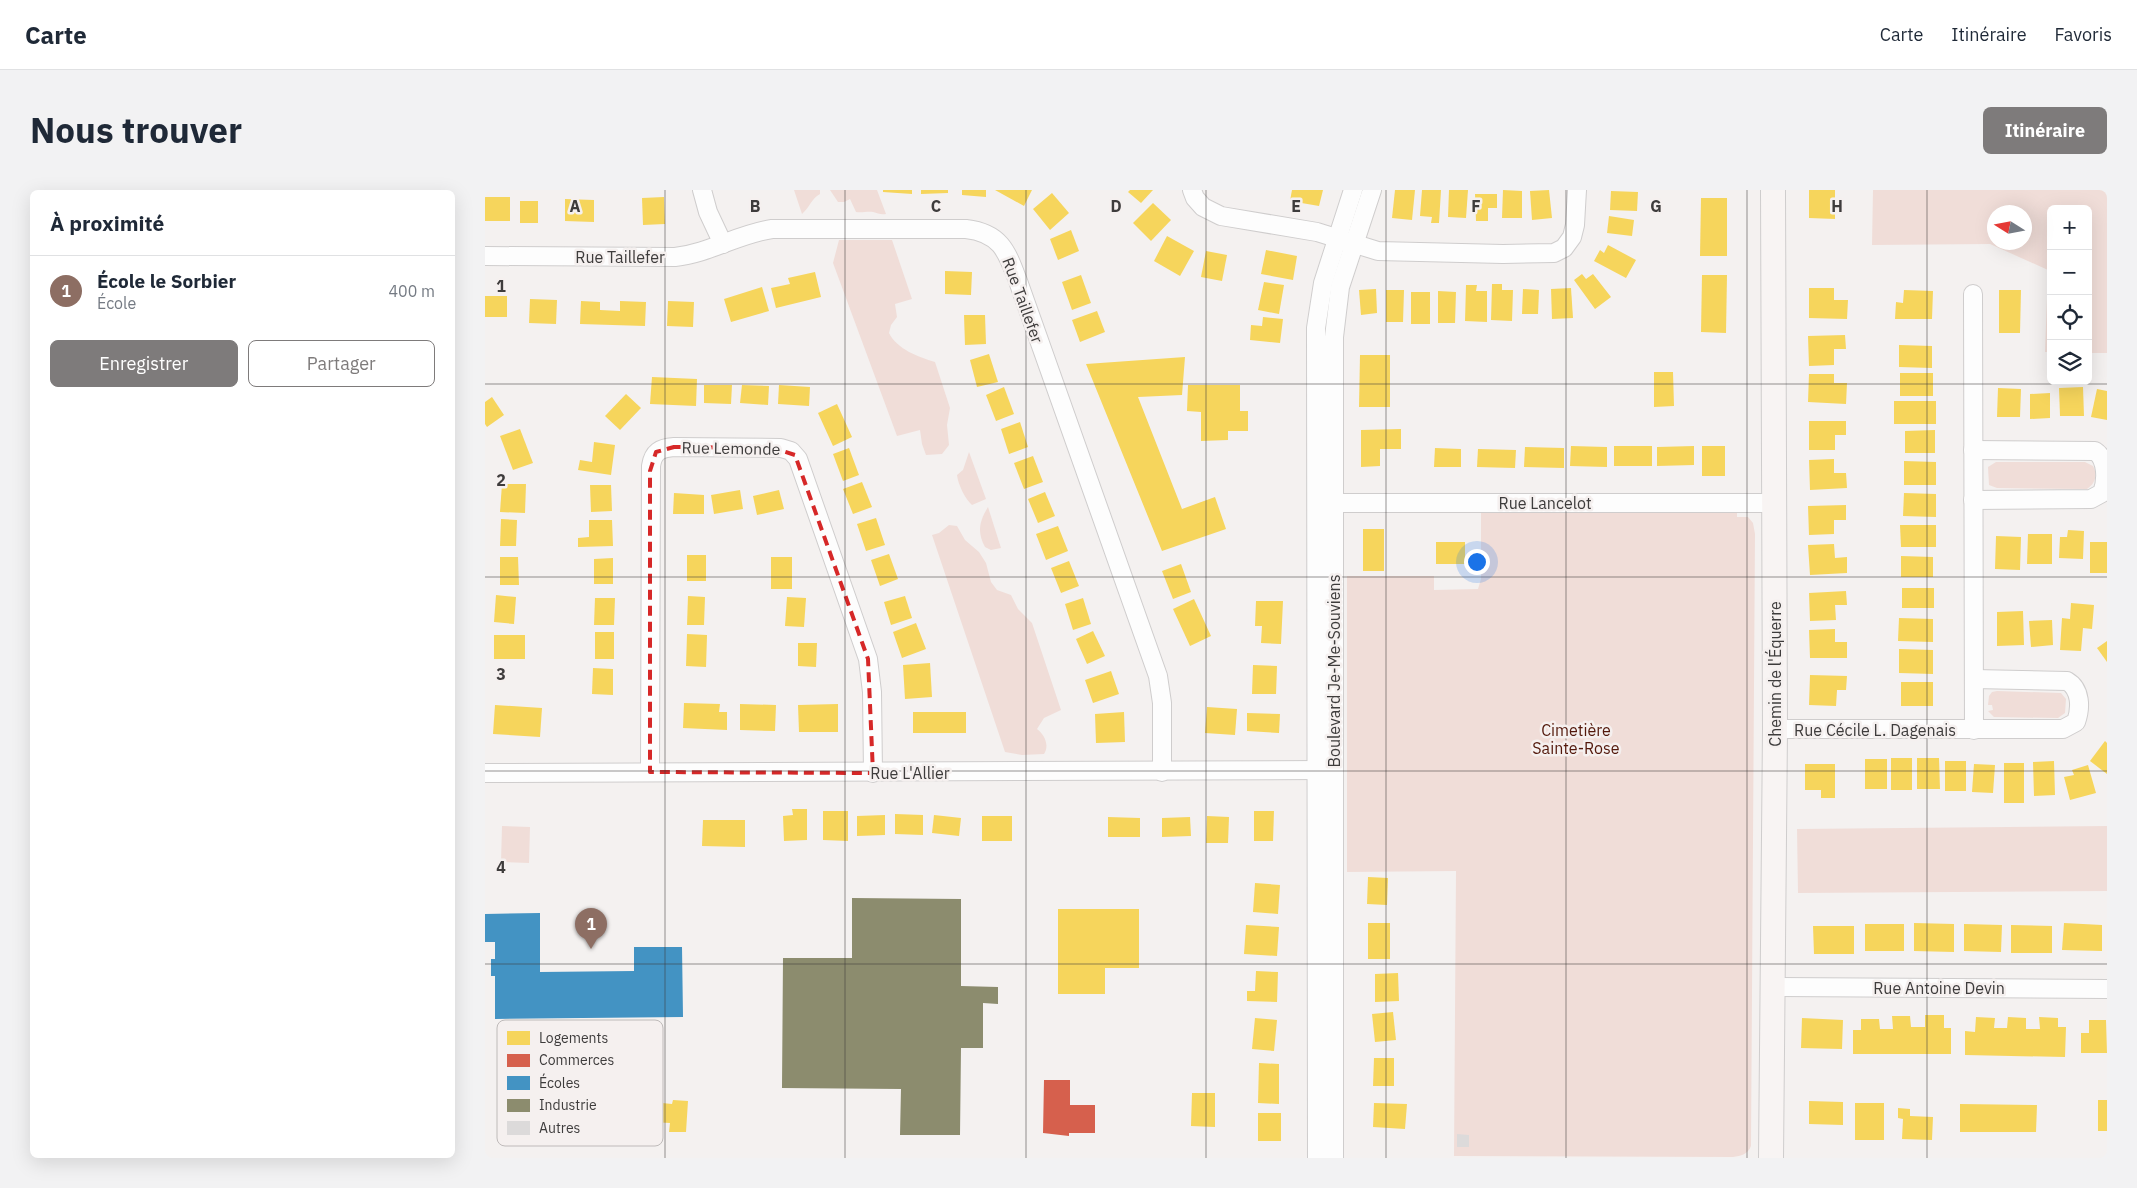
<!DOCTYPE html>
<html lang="fr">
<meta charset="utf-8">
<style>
:root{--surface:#fff;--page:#f2f2f3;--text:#1f2937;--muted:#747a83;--line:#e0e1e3;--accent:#7e7b7b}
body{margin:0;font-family:"IBM Plex Sans",sans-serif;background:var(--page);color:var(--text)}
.controls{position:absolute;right:15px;top:15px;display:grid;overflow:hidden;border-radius:8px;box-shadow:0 5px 20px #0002}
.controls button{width:45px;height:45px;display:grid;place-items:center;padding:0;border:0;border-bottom:1px solid var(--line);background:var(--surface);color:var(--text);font:25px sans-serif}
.compass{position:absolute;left:1502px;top:15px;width:45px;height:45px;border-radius:50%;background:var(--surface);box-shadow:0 5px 20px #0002;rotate:281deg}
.you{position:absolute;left:991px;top:371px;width:18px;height:18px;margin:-12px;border:4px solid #fff;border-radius:50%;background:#1a73e8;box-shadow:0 0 0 8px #1a73e833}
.badge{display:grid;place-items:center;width:32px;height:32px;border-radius:50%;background:var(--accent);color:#fff;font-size:16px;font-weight:700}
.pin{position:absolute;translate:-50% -41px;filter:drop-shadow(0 1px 2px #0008)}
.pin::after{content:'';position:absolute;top:26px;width:18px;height:15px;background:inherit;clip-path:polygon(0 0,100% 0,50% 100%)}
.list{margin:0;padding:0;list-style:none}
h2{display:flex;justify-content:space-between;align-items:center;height:65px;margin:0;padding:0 20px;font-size:21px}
h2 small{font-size:16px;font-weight:400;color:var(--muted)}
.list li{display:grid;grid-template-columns:32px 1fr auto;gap:15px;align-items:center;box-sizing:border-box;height:70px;padding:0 20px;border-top:1px solid var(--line)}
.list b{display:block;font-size:19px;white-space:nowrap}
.list p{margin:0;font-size:16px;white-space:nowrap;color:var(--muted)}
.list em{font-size:16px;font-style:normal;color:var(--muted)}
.actions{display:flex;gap:10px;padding:15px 20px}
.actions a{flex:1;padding:11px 0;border:1px solid var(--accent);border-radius:8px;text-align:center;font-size:18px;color:var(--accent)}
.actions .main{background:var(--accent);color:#fff}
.icon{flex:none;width:28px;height:28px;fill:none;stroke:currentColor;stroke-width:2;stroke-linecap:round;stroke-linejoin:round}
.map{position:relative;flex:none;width:1622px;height:968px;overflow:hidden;border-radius:8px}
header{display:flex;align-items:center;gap:30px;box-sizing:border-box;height:70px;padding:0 25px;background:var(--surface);border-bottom:1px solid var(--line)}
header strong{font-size:24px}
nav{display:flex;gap:28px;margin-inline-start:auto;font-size:18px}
.intro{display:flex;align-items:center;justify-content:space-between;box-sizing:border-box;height:120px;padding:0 30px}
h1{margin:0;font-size:35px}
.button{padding:12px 22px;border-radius:8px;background:var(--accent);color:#fff;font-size:18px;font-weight:700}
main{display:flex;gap:30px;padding:0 30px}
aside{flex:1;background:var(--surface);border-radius:8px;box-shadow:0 5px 20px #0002}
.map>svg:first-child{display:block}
.green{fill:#f0ddd8;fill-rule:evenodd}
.homes{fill:#f6d55c}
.shops{fill:#d6604d}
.schools{fill:#4393c3}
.industry{fill:#8c8c6e}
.building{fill:#dcdada}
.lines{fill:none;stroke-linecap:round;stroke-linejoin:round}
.street-casing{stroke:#cfcdcd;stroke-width:20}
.secondary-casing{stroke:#cfcdcd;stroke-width:26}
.street{stroke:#fdfdfd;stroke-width:18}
.secondary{stroke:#f8f4f3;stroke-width:24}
.marked{fill:none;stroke:#d62828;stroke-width:4;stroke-dasharray:10 6;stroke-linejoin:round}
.grid{fill:none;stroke:#3e3c3c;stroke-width:1;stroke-opacity:0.55}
.labels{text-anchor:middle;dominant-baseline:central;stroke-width:5;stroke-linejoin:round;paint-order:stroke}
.street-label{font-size:16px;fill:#3e3c3c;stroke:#f5f0ef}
.park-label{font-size:16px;fill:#53180b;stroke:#f5f0ef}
.key{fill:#f5f0ef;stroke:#bebab9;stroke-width:1}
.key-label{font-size:14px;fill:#3e3c3c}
.grid-label{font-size:16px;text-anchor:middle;font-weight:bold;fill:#3e3c3c;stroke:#f5f0ef;stroke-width:5;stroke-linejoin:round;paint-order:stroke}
</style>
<header>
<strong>Carte</strong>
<nav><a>Carte</a><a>Itinéraire</a><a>Favoris</a></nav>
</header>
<div class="intro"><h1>Nous trouver</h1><a class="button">Itinéraire</a></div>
<main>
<aside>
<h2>À proximité<small></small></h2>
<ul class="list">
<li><span class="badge" style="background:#8d6e63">1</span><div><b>École le Sorbier</b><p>École</p></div><em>400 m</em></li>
</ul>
<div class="actions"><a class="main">Enregistrer</a><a>Partager</a></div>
</aside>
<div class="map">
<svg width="1622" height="968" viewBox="0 0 1622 968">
<rect width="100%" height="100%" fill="#f4f1f0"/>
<g class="green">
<path d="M309,0H335V4C326,9 325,17 317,24Z"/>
<path d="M345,0H392L401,24C395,25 393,23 388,22C383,21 377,23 371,22L365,9L359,12H353Z"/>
<path d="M1388,0H1622V163H1603V19H1566V162H1560L1563,80L1505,54L1387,55ZM1510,22H1540V52H1510Z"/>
<path d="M354,50H407L427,109L410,114L412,127L406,135L404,143C412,159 433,167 450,172L465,218L462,235L464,255L457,264L441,265L437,254L435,240L412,246L348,73Z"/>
<path d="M484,262L501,309L487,315C480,309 473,294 472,285L478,280Z"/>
<path d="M1511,272H1600L1608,276C1613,285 1610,294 1602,299L1512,298L1504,295L1503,277Z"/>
<path d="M503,317L516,358L506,360L500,357C492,342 494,332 503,317Z"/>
<path d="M996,323H1252V327H1263L1268,333L1270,344L1266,956C1263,964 1256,966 1248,967L969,966L971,681L862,682V386H949V400L993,399L996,389Z"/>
<path d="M464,335L472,336L480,350L494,362L501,373L506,392L512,400L526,405L533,419L547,433L576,520L559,528L552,539C559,544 565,555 559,564L537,565L520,562L447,345L454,343Z"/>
<path d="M1512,501L1576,503L1581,509L1580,523L1573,528L1509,527L1503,521L1508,520L1507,515H1503L1504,506L1507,502Z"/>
<path d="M17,636L45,637L44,673L16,672Z"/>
<path d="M1622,636V701L1313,703L1312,639Z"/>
</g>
<g class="homes">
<path d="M398,0H427V4L398,2Z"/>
<path d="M436,0H463V3L436,4Z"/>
<path d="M477,0H501V7L477,5Z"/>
<path d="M510,0H547L539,16Z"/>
<path d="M645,0H668L656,13L643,2Z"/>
<path d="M807,0H838L834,16L805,11Z"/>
<path d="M910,0H930L927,30L907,28Z"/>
<path d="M937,0H956L954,33H946L947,27L935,26Z"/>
<path d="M964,0H983L981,28L963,27Z"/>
<path d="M1018,0L1037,1V28H1017Z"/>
<path d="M1064,0L1067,28L1047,30L1045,1Z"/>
<path d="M1324,0H1350V29L1324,28Z"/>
<path d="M1126,1L1153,2L1152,21L1125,20Z"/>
<path d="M567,3L584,23L565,40L548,19Z"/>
<path d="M990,4H1012V18H1003V31H991Z"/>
<rect x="0" y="7" width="25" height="24"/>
<path d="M179,7L180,34L158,35L157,8Z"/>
<path d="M1216,8H1242V66H1215Z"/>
<path d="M80,9L109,10V32L80,31Z"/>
<rect x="35" y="11" width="18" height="22"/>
<path d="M668,13L686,30L666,51L648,33Z"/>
<path d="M1124,26L1149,30L1147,46L1122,43Z"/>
<path d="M586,40L594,61L573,70L565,49Z"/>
<path d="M682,46L709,61L695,86L669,71Z"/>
<path d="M1123,55L1151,70L1141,88L1109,71L1115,60L1119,63Z"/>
<path d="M781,60L812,66L808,90L776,84Z"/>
<path d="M721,61L742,65L737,91L716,87Z"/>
<path d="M460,81L487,82L486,105L460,104Z"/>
<path d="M330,82L336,107L291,118L286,98L305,94L303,88Z"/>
<path d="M1097,84L1101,89L1108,84L1126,107L1110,119L1089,90Z"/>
<path d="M596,85L606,113L587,120L577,92Z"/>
<path d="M1217,85H1242L1241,143L1216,142Z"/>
<path d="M779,92L799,95L794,124L773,120Z"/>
<path d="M1007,94H1017V100H1028L1027,131L1006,130Z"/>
<path d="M981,95H992L991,101H1002V132L980,131Z"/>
<path d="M277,97L284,121L246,132L239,109Z"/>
<path d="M1086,98L1088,128L1067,129L1066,99Z"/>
<path d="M1324,98H1349V110H1363L1362,129L1324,128Z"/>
<path d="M891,99L892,123L876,125L874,100Z"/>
<path d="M1038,99L1054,100L1053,124H1037Z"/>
<path d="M901,100H919L918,132H901Z"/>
<path d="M1419,100L1448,101L1447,129H1410L1411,112L1418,113Z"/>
<path d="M1514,100H1536L1535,143H1514Z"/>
<path d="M953,101L971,102L970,133H953Z"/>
<rect x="926" y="102" width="19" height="32"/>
<rect x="0" y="106" width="22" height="21"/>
<path d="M45,109L72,110L71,134L44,133Z"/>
<path d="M96,111L115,112V120L135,121V111L161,112L160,136L95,134Z"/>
<path d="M183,111L209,112L208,137L182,136Z"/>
<path d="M612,121L620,142L595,152L587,130Z"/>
<path d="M479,125H500L501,154L480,155Z"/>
<path d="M778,127L798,129L795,153L765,150L766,135L777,136Z"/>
<path d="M1360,145L1361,159H1349V175L1324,176L1323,146Z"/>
<path d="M1414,155L1447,156V178L1414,177Z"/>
<path d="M504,164L513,192L492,197L485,170Z"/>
<path d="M875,165H905V217H874Z"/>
<path d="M700,167L697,205L653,207L697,319L730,307L741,339L677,361L601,174Z"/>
<path d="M1169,182H1188L1189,216L1169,217Z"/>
<rect x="1415" y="183" width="33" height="23"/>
<path d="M1324,184H1349V193H1362L1361,214L1323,212Z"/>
<path d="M167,187L212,189L211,216L165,214Z"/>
<path d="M219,195H247L246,214L219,213Z"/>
<path d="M257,195L284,196L283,215L255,213Z"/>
<path d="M294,195L325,197L324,216L293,214Z"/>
<path d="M703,195H755V221H763V241H743V250L716,251V222L702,221Z"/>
<path d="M519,197L529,224L511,231L501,205Z"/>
<path d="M1598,197L1599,226H1575L1574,198Z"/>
<path d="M1513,198L1536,199L1535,227H1512Z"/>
<path d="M1612,199L1622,201V230L1606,227Z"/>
<path d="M1565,203V228L1545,229V204Z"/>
<path d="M141,204L156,218L135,240L120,226Z"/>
<path d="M7,207L19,225L2,237L0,234V212Z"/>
<rect x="1409" y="211" width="42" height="23"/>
<path d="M352,214L367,247L348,256L333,223Z"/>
<path d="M1324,231H1361V245H1350V260H1324Z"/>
<path d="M535,232L543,257L524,264L516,239Z"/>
<path d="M35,239L48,273L28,280L15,246Z"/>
<path d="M916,239V259H895V276L876,277V240Z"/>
<path d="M1450,240V263H1420V241Z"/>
<path d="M109,252L130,255L126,285L93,280L95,270L107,272Z"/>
<path d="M1086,256L1122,257V277L1085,276Z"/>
<rect x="1129" y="256" width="38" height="20"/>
<path d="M1209,256V275L1172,276V257Z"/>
<rect x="1217" y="256" width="23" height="30"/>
<path d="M1040,257L1079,258V278L1039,277Z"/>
<path d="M364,258L374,285L358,291L348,264Z"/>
<path d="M950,258L976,259V277H949Z"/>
<path d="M993,259L1031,260L1030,278L992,277Z"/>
<path d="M548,266L558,292L539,299L529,273Z"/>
<path d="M1349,269V283H1361L1362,298L1325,300L1324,270Z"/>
<path d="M1419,271L1451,272V295H1419Z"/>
<path d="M377,292L387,317L368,324L358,299Z"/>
<path d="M17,294H41L40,323L15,322Z"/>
<path d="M105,295H126L127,321L106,322Z"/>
<path d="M255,300L258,319L229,324L226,305Z"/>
<path d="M294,300L299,319L272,325L268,306Z"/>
<path d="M560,302L570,326L553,333L543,309Z"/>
<path d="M189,303L219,305V324H188Z"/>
<path d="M1419,303L1451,304V327L1418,326Z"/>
<path d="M1361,315V330H1349V344L1324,345L1323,316Z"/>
<path d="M391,328L400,355L381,361L372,334Z"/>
<path d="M16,329L32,330L31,356H15Z"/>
<path d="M104,330H127L128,356L93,357V348L104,347Z"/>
<path d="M1415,335H1451V357H1416Z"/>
<path d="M573,336L583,361L561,370L551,344Z"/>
<rect x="878" y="339" width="21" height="42"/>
<path d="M1583,340L1599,341L1598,369L1574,368L1575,347H1582Z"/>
<path d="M1543,344H1567V374H1542Z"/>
<path d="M1511,346L1536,347L1535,380L1510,379Z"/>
<rect x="951" y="352" width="29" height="22"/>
<rect x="1605" y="352" width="17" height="31"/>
<path d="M1349,354L1350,368L1362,367V383L1325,385L1323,355Z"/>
<path d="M404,364L413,389L395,396L386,370Z"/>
<rect x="202" y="365" width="19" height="26"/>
<path d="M1416,366L1448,367V387H1416Z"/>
<path d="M15,367H33L34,395H15Z"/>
<rect x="286" y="367" width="21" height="32"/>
<path d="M128,368V394H109V369Z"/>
<path d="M584,371L594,396L576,403L566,378Z"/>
<path d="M696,374L706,402L688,409L677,381Z"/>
<rect x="1417" y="398" width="32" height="20"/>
<path d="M1361,401L1362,415H1350L1351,430L1325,431L1324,403Z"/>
<path d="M11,405L31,407L29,434L9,432Z"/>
<path d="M203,406L220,407L219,435H202Z"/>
<path d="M420,406L427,428L406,435L399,412Z"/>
<path d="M302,407L321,408L319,437L300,436Z"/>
<path d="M110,408H130L129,435H109Z"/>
<path d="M598,408L606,434L588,440L580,414Z"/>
<path d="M709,409L726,446L705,456L688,419Z"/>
<path d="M771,411H798L796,454L776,453L777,436H770Z"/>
<path d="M1586,413L1609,415L1607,439L1598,438L1596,461L1575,460L1577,428L1585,429Z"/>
<path d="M1538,421L1539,455L1512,456V422Z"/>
<path d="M1414,428L1448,429V452L1413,451Z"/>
<path d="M1567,430L1568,455L1546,457L1544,431Z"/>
<path d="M431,433L441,459L417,468L408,442Z"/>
<path d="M1350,439V452H1362V468H1325L1324,440Z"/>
<path d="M608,441L620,466L602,474L591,449Z"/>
<rect x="110" y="442" width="19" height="27"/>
<path d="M202,444L222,445L221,477L201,476Z"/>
<rect x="9" y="445" width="31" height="24"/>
<path d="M1622,451V472L1612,458Z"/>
<path d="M313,453H332L331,477L313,476Z"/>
<path d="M1414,459L1448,460V484L1414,483Z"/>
<path d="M445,473L447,507L420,509L418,475Z"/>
<path d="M768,475L792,476L791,504H767Z"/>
<path d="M108,478L128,479V505L107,504Z"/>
<path d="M626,481L634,504L608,513L600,490Z"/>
<path d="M1325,485L1362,486L1361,500H1352L1351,516L1324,515Z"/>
<rect x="1416" y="492" width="32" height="24"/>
<path d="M199,513L235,514L234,522H242V540L198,538Z"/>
<path d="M255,514L291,515L290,541L255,540Z"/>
<path d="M353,514V542H314L313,515Z"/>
<path d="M10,515L57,518L55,547L8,544Z"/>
<path d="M722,517L752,519L750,545L720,543Z"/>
<rect x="428" y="522" width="53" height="21"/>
<path d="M639,522L640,552L611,553L610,524Z"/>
<path d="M762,523L795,524L794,543L762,541Z"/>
<path d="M1620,551L1622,553V584L1605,571Z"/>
<rect x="1406" y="568" width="21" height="32"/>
<path d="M1432,568H1454L1455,599H1432Z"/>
<rect x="1380" y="569" width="22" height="30"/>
<rect x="1460" y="571" width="21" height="30"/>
<path d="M1569,571L1570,605L1549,606L1548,572Z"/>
<rect x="1519" y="573" width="20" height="40"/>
<path d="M1320,574H1350V608H1336V600H1320Z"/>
<path d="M1489,574L1510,575L1508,603L1487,602Z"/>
<path d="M1603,575L1611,603L1585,610L1579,587L1589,585L1587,580Z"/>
<path d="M307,619H322V650L299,651L298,626L308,625Z"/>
<path d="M338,621H363V651L338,650Z"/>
<path d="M769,621H789L788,651H769Z"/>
<path d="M410,624L438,625V645L410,644Z"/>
<path d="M400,625V645L372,646V626Z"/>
<path d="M449,625L476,628L474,646L447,643Z"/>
<rect x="497" y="626" width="30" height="25"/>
<path d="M722,626L744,627L743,653H721Z"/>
<path d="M623,627L655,628V647H623Z"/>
<path d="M705,627L706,646L677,647V628Z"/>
<path d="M218,630H260V657L217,656Z"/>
<path d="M883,687L903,688L902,715L882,714Z"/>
<path d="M770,693L795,695L793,724L768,722Z"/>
<path d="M573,719H654V778H620V804H573Z"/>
<rect x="883" y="733" width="22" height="36"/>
<path d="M1429,733L1469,734V762L1429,761Z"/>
<path d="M1579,733L1617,735V761L1577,760Z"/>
<rect x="1380" y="734" width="39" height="27"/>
<path d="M1479,734L1517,735L1516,762L1479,761Z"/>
<path d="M761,735L794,737L792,766L759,764Z"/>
<path d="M1526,735L1567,736V763H1526Z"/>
<path d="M1328,736H1369V764H1329Z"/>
<path d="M771,781L793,782L792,812L762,811V801H770Z"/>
<path d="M913,783L914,811L890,812V784Z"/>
<path d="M908,822L911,850L890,852L887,824Z"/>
<path d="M1440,825H1459V838H1466V864H1368V840H1376V829H1394L1395,839H1408L1407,826H1425L1426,837H1440Z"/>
<path d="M1491,827L1510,828L1509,838H1522L1523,827L1541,828V839H1555L1554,827L1573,828V837H1581L1580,867L1480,865V841L1490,842Z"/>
<path d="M770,828L792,830L789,861L767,859Z"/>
<path d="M1317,828L1358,830L1357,859L1316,858Z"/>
<path d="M1604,830H1621L1622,863H1596V843H1604Z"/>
<path d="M889,868H909V896H888Z"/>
<path d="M774,873L794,874V914L773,913Z"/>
<path d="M707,903H730V937L706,936Z"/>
<path d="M188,910L203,911L201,942H184L185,933L166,932L167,912L187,914Z"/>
<rect x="1613" y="910" width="9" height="31"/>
<path d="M1324,911L1358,912V935L1324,934Z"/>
<path d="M889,913L922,914L920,939L888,937Z"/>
<rect x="1370" y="913" width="29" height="37"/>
<path d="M1475,914L1552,915L1551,942H1475Z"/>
<path d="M1413,918L1425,919V926L1448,927L1447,950L1417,949L1418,929L1413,928Z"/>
<rect x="773" y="923" width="23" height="28"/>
</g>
<path class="shops" d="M559,890H585V915H610V943H584V946L558,943Z"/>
<path class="schools" d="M55,723V782L149,781V757H197L198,827L10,829V786H6V769H10V752H0V724Z"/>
<path class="industry" d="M367,708L476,709V796L513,797V814L498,813V858H476L475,945H415L416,899L297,898L298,768H367Z"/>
<path class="building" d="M972,944L984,945V957H972Z"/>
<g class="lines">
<g class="street-casing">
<g id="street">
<path d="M217,0L223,22L238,54"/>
<path d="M707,0L710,8L718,17L736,26L832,42L893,61L1018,64L1069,63L1079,58L1087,47L1090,35L1092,0"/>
<path d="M0,66L190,67C225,63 253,44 287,39H481C516,43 522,62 533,91L673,486L677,513V582"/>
<path d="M1488,104L1489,540"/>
<path d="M1488,260L1610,261C1622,269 1622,290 1617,303L1606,309L1488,310"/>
<path d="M838,313H1290"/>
<path d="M1290,539H1578L1591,532C1596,518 1596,499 1582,491L1489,489"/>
<path d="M165,582L166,276C168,262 175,258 189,257L296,258L306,261L313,269L383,469L387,502L388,583"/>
<path d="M0,583L841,580"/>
<path d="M1287,797L1622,799"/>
<path d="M832,968L831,138L838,93L868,0"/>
<path d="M849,968V147L855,97L887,0"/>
</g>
</g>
<g class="secondary-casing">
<path id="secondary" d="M1286,968L1290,539L1288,0"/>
</g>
<use href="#street" class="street"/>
<use href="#secondary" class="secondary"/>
</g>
<path class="marked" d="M189,257L288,258L310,265L383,469L388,583L165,582V281L171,262Z"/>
<path class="grid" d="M180,0V968M360,0V968M541,0V968M721,0V968M901,0V968M1081,0V968M1262,0V968M1442,0V968M0,194H1622M0,387H1622M0,581H1622M0,774H1622"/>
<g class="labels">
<g class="street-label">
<text x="135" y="67">Rue Taillefer</text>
<text transform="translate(538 110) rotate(70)">Rue Taillefer</text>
<text transform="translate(246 258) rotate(1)">Rue Lemonde</text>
<text x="1060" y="313">Rue Lancelot</text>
<text transform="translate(849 481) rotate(-90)">Boulevard Je-Me-Souviens</text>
<text transform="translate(1290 484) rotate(-90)">Chemin de l'Équerre</text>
<text x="1390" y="540">Rue Cécile L. Dagenais</text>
<text x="425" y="583">Rue L'Allier</text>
<text x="1454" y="798">Rue Antoine Devin</text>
</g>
<g class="park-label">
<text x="1091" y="540">Cimetière<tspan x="1091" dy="18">Sainte-Rose</tspan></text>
</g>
</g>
<rect x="12" y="830" width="166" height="126" rx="8" class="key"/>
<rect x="22" y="841" width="23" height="14" fill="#f6d55c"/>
<rect x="22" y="864" width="23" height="13" fill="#d6604d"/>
<rect x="22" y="886" width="23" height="14" fill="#4393c3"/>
<rect x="22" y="909" width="23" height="13" fill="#8c8c6e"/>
<rect x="22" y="931" width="23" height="14" fill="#dcdada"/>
<g class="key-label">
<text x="54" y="853">Logements</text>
<text x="54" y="875">Commerces</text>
<text x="54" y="898">Écoles</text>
<text x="54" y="920">Industrie</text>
<text x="54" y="943">Autres</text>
</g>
<g class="grid-label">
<text x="90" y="22">A</text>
<text x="270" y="22">B</text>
<text x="451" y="22">C</text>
<text x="631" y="22">D</text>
<text x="811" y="22">E</text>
<text x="991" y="22">F</text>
<text x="1171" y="22">G</text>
<text x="1352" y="22">H</text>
<text x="16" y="102">1</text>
<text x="16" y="296">2</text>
<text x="16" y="490">3</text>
<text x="16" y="683">4</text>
</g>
</svg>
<div class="controls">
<button>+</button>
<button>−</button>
<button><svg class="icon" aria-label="locate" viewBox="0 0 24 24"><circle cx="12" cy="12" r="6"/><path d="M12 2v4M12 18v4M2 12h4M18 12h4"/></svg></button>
<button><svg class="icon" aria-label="layers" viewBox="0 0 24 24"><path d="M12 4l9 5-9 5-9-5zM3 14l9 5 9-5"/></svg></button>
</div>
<svg class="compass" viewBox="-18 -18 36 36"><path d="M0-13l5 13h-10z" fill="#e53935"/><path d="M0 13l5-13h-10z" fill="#747a83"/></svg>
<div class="you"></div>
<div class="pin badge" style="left:106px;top:759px;background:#8d6e63">1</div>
</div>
</main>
